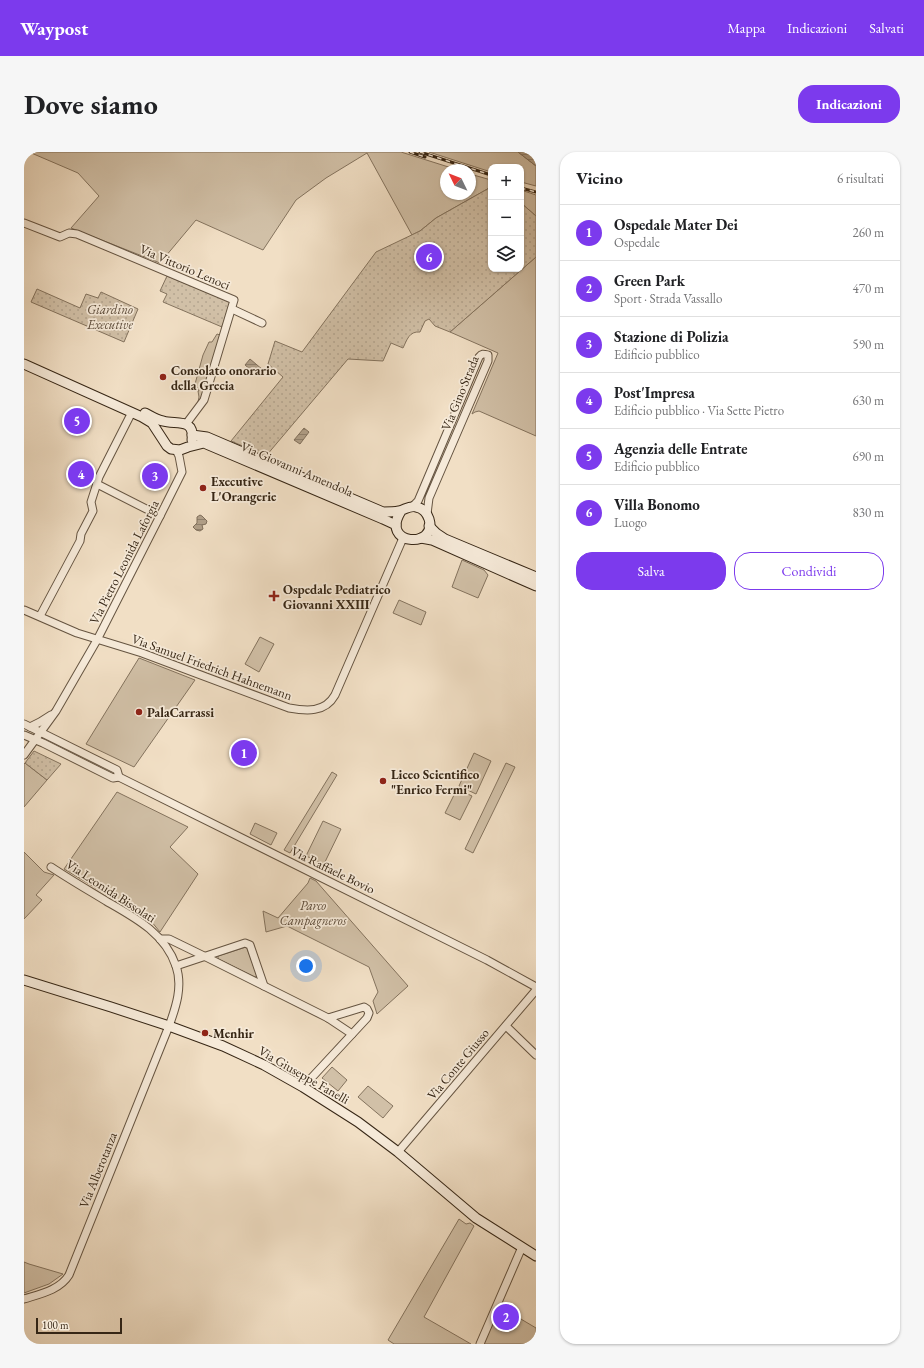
<!DOCTYPE html>
<html lang="it">
<meta charset="utf-8">
<style>
:root{--surface:#fff;--page:#f6f6f6;--text:#202124;--muted:#757577;--line:#e0e0e0;--accent:#7c3aed}
body{margin:0;font-family:"EB Garamond",serif;background:var(--page);color:var(--text)}
.controls{position:absolute;right:12px;top:12px;display:grid;overflow:hidden;border-radius:8px;box-shadow:0 1px 3px #0004}
.controls button{width:36px;height:36px;display:grid;place-items:center;padding:0;border:0;border-bottom:1px solid var(--line);background:var(--surface);color:var(--text);font:20px sans-serif}
.compass{position:absolute;left:416px;top:12px;width:36px;height:36px;border-radius:50%;background:var(--surface);box-shadow:0 1px 3px #0004;rotate:313deg}
.scale{position:absolute;left:12px;bottom:10px;width:86px;box-sizing:border-box;padding-left:4px;border:2px solid #362615;border-top:0;font-size:11px;line-height:14px;white-space:nowrap;color:#362615;-webkit-text-stroke:3px #f6ead9;paint-order:stroke}
.you{position:absolute;left:282px;top:814px;width:14px;height:14px;margin:-10px;border:3px solid #fff;border-radius:50%;background:#1a73e8;box-shadow:0 0 0 6px #1a73e833}
.badge{display:grid;place-items:center;width:26px;height:26px;border-radius:50%;background:var(--accent);color:#fff;font-size:13px;font-weight:700}
.pin{position:absolute;translate:-50% -50%;border:2px solid #fff;box-shadow:0 1px 4px #0006}
.list{margin:0;padding:0;list-style:none}
h2{display:flex;justify-content:space-between;align-items:center;height:52px;margin:0;padding:0 16px;font-size:17px}
h2 small{font-size:13px;font-weight:400;color:var(--muted)}
.list li{display:grid;grid-template-columns:26px 1fr auto;gap:12px;align-items:center;box-sizing:border-box;height:56px;padding:0 16px;border-top:1px solid var(--line)}
.list b{display:block;font-size:15px;white-space:nowrap}
.list p{margin:0;font-size:13px;white-space:nowrap;color:var(--muted)}
.list em{font-size:13px;font-style:normal;color:var(--muted)}
.actions{display:flex;gap:8px;padding:12px 16px}
.actions a{flex:1;padding:9px 0;border:1px solid var(--accent);border-radius:16px;text-align:center;font-size:14px;color:var(--accent)}
.actions .main{background:var(--accent);color:#fff}
.icon{flex:none;width:22px;height:22px;fill:none;stroke:currentColor;stroke-width:2;stroke-linecap:round;stroke-linejoin:round}
.map{position:relative;flex:none;width:512px;height:1192px;overflow:hidden;border-radius:16px}
header{display:flex;align-items:center;gap:24px;box-sizing:border-box;height:56px;padding:0 20px;background:var(--accent);color:#fff}
header strong{font-size:19px}
nav{display:flex;gap:22px;margin-inline-start:auto;font-size:14px}
.intro{display:flex;align-items:center;justify-content:space-between;box-sizing:border-box;height:96px;padding:0 24px}
h1{margin:0;font-size:28px}
.button{padding:10px 18px;border-radius:16px;background:var(--accent);color:#fff;font-size:14px;font-weight:700}
main{display:flex;gap:24px;padding:0 24px}
aside{flex:1;background:var(--surface);border-radius:16px;box-shadow:0 1px 3px #0004}
.map>svg:first-child{display:block}
.green{fill:#d1c0a7;stroke:#84735e}
.park{fill:url(#park-dots);stroke:#84735e}
.water{fill:url(#water-rules);stroke:#806f5b}
.lines{fill:none;stroke-linecap:round;stroke-linejoin:round}
.street-casing{stroke:#655441;stroke-width:9}
.secondary-casing{stroke:#362615;stroke-width:11}
.street{stroke:#f6ead9;stroke-width:7}
.secondary{stroke:#f6ead9;stroke-width:9}
.rail-casing{stroke:#362615;stroke-width:3}
.rail{stroke:#f6ead9;stroke-width:1.5;stroke-dasharray:4.5;stroke-linecap:butt}
.poi-dot{fill:#8f2418;stroke:#f6ead9;stroke-width:1.5}
.labels{text-anchor:middle;dominant-baseline:central;stroke-width:3.5;stroke-linejoin:round;paint-order:stroke}
.street-label{font-size:13px;fill:#362615;stroke:#f6ead9}
.park-label{font-size:13px;font-style:italic;fill:#5d4c3a;stroke:#f6ead9}
.poi-label{font-size:13px;font-weight:bold;fill:#362615;stroke:#f6ead9;text-anchor:start}
</style>
<header>
<strong>Waypost</strong>
<nav><a>Mappa</a><a>Indicazioni</a><a>Salvati</a></nav>
</header>
<div class="intro"><h1>Dove siamo</h1><a class="button">Indicazioni</a></div>
<main>
<div class="map">
<svg width="512" height="1192" viewBox="0 0 512 1192">
<defs>
<pattern id="park-dots" width="8" height="8" patternUnits="userSpaceOnUse"><rect width="8" height="8" fill="#d1c0a7"/><path d="M2 2h.1M6 6h.1" fill="none" stroke="#b4a58f" stroke-width="1.8" stroke-linecap="round"/></pattern>
<pattern id="water-rules" width="6" height="5" patternUnits="userSpaceOnUse"><rect width="6" height="5" fill="#b1a089"/><path d="M0 2.5h6" fill="none" stroke="#91826f"/></pattern>
</defs>
<rect width="100%" height="100%" fill="#f1dfc5"/>
<filter id="stains"><feTurbulence type="fractalNoise" baseFrequency=".005" numOctaves="4"/><feColorMatrix values="0 0 0 0 .2 0 0 0 0 .09 0 0 0 0 .02 0 0 0 .5 -.17"/></filter>
<radialGradient id="worn" r=".72"><stop offset=".6" stop-color="#630" stop-opacity="0"/><stop offset="1" stop-color="#630" stop-opacity=".3"/></radialGradient>
<g class="green">
<path d="M5,0H377L434,18H422V42H446V22L467,28V35L412,66L396,79L388,83L343,1L302,26L272,48L239,98L172,68L136,111L47,76L75,44L54,21Z"/>
<path d="M405,0H494L512,14V34L497,30V15H467V20Z"/>
<path d="M497,38L512,43V64L497,51Z"/>
<path d="M512,105V284L455,259L451,260L448,262L474,201L426,180Z"/>
<path d="M193,182L196,183L179,242L175,251L174,250L175,245L174,239H175L171,232L179,203L185,190H188Z"/>
<path d="M438,408L460,418L464,423L454,446L428,435Z"/>
<path d="M375,448L402,460L397,473L369,461Z"/>
<path d="M236,485L250,492L235,520L221,512Z"/>
<path d="M115,506L171,528L110,615L62,592Z"/>
<path d="M450,601L467,609L452,642L435,634Z"/>
<path d="M1,611L23,628L0,655V612Z"/>
<path d="M482,611L491,615L449,701L441,697Z"/>
<path d="M308,620L313,623L266,701L260,698Z"/>
<path d="M433,637L448,644L436,668L421,661Z"/>
<path d="M93,640L164,675L146,695L174,722L136,780L127,769L40,717Z"/>
<path d="M299,669L317,677L300,712L282,704Z"/>
<path d="M231,671L253,681L247,693L226,682Z"/>
<path d="M0,700L20,720L30,723L12,743L18,748L0,767Z"/>
<path d="M286,726L292,729L384,834L353,862L349,849L354,840L345,815L263,774L242,780L239,759L254,766L284,731Z"/>
<path d="M222,795L223,796L233,824L231,825L194,807V804Z"/>
<path d="M308,915L323,928L314,939L298,926Z"/>
<path d="M344,934L369,954L359,966L334,945Z"/>
<path d="M435,1067L442,1072L446,1071L450,1074L400,1165L447,1192H370L364,1188Z"/>
<path d="M0,1110L5,1112L39,1122L25,1132L0,1141Z"/>
<path d="M475,1154L512,1176V1192H459Z"/>
</g>
<g class="park">
<path d="M467,35V117H497V51L512,64V105L426,180L411,174L405,167L401,169L396,180C385,179 383,188 379,196L367,191L359,209L324,207L242,304L207,289L259,225L244,212L251,189L278,200L352,100L396,79L412,66Z"/>
<path d="M143,124L206,150L198,175L139,150L143,142L136,139Z"/>
<path d="M13,137L56,156L62,142L74,146L77,140L114,157L100,190L7,150Z"/>
<path d="M10,599L37,612L23,628L1,611Z"/>
</g>
<g class="water">
<path d="M494,0H512V14Z"/>
<path d="M226,207L239,218L234,224L221,213Z"/>
<path d="M280,276L285,280L276,292L270,288Z"/>
<path d="M176,363L178,364L183,369L182,372L178,373L179,377L176,379L172,378L169,375L173,371V365Z"/>
</g>
<g class="lines">
<g class="street-casing">
<g id="street">
<path d="M0,71L36,85L45,81L53,82L210,148L180,248L162,272"/>
<path d="M208,157L238,171"/>
<path d="M73,332L136,364"/>
<path d="M389,354L394,349L455,205C458,201 460,202 464,203V209L405,346L403,362"/>
<path d="M0,458L53,481L118,501L265,556C282,559 301,561 311,543L379,386"/>
<path d="M16,464L56,389L57,382L69,359L67,350L75,325L108,260"/>
<path d="M0,572L93,618L95,625"/>
<path d="M6,575L16,570L27,563"/>
<path d="M0,583L19,591L89,626L95,625L463,808L512,835"/>
<path d="M0,603L32,559L73,488L136,364L158,320L155,304L152,298"/>
<path d="M136,787H145L182,805L304,866L328,882"/>
<path d="M152,814L221,791L226,793L227,796L240,834"/>
<path d="M482,874L512,903"/>
<path d="M279,935L343,866L345,861L343,857L340,855L304,866"/>
<path d="M374,1000L512,838"/>
<path d="M0,1147C16,1142 36,1138 45,1123L145,874C152,855 159,834 152,814C141,781 110,765 82,749C64,738 45,727 27,715"/>
<path d="M456,1192L498,1095"/>
</g>
</g>
<g class="secondary-casing">
<g id="secondary">
<path d="M0,212L118,265L128,271L143,294L147,297L156,298L164,295L180,291L359,367L372,373"/>
<path d="M121,261C127,264 133,268 139,269C151,273 171,265 168,288"/>
<path d="M168,283L183,285L359,360C365,360 370,360 375,359C381,358 385,353 392,355C399,356 403,361 405,367C414,397 355,394 377,359"/>
<path d="M405,374L412,381L421,387L512,425"/>
<path d="M397,386L408,388L512,434"/>
<path d="M0,828L87,855L145,874L199,894L240,913L279,935L334,970L374,1000L452,1066L512,1104"/>
</g>
</g>
<use href="#street" class="street"/>
<use href="#secondary" class="secondary"/>
<g class="rail-casing">
<g id="rail">
<path d="M386,0L401,5"/>
<path d="M396,0L467,23"/>
<path d="M497,36L512,40"/>
</g>
</g>
<use href="#rail" class="rail"/>
</g>
<g class="poi-dot">
<circle cx="139" cy="225" r="4"/>
<circle cx="179" cy="336" r="4"/>
<path d="M248 438h4v4h4v4h-4v4h-4v-4h-4v-4h4z"/>
<circle cx="115" cy="560" r="4"/>
<circle cx="359" cy="629" r="4"/>
<circle cx="181" cy="881" r="4"/>
</g>
<g class="labels">
<g class="street-label">
<text transform="translate(161 115) rotate(23)">Via Vittorio Lenoci</text>
<text transform="translate(436 241) rotate(-68)">Via Gino Strada</text>
<text transform="translate(273 317) rotate(23)">Via Giovanni Amendola</text>
<text transform="translate(100 410) rotate(-63)">Via Pietro Leonida Laforgia</text>
<text transform="translate(188 515) rotate(20)">Via Samuel Friedrich Hahnemann</text>
<text transform="translate(309 718) rotate(26)">Via Raffaele Bovio</text>
<text transform="translate(87 739) rotate(33)">Via Leonida Bissolati</text>
<text transform="translate(434 912) rotate(-50)">Via Conte Giusso</text>
<text transform="translate(280 923) rotate(30)">Via Giuseppe Fanelli</text>
<text transform="translate(74 1018) rotate(-68)">Via Alberotanza</text>
</g>
<g class="park-label">
<text x="86" y="157">Giardino<tspan x="86" dy="15">Executive</tspan></text>
<text x="289" y="753">Parco<tspan x="289" dy="15">Campagneros</tspan></text>
</g>
<g class="poi-label">
<text x="147" y="218">Consolato onorario<tspan x="147" dy="15">della Grecia</tspan></text>
<text x="187" y="329">Executive<tspan x="187" dy="15">L'Orangerie</tspan></text>
<text x="259" y="437">Ospedale Pediatrico<tspan x="259" dy="15">Giovanni XXIII</tspan></text>
<text x="123" y="560">PalaCarrassi</text>
<text x="367" y="622">Liceo Scientifico<tspan x="367" dy="15">"Enrico Fermi"</tspan></text>
<text x="189" y="881">Menhir</text>
</g>
</g>
<rect width="100%" height="100%" filter="url(#stains)"/>
<rect width="100%" height="100%" fill="url(#worn)"/>
</svg>
<div class="controls">
<button>+</button>
<button>−</button>
<button><svg class="icon" aria-label="layers" viewBox="0 0 24 24"><path d="M12 4l9 5-9 5-9-5zM3 14l9 5 9-5"/></svg></button>
</div>
<svg class="compass" viewBox="-18 -18 36 36"><path d="M0-13l5 13h-10z" fill="#e53935"/><path d="M0 13l5-13h-10z" fill="#757577"/></svg>
<div class="scale">100 m</div>
<div class="you"></div>
<div class="pin badge" style="left:220px;top:601px">1</div>
<div class="pin badge" style="left:482px;top:1165px">2</div>
<div class="pin badge" style="left:131px;top:324px">3</div>
<div class="pin badge" style="left:57px;top:322px">4</div>
<div class="pin badge" style="left:53px;top:269px">5</div>
<div class="pin badge" style="left:405px;top:105px">6</div>
</div>
<aside>
<h2>Vicino<small>6 risultati</small></h2>
<ul class="list">
<li><span class="badge">1</span><div><b>Ospedale Mater Dei</b><p>Ospedale</p></div><em>260 m</em></li>
<li><span class="badge">2</span><div><b>Green Park</b><p>Sport · Strada Vassallo</p></div><em>470 m</em></li>
<li><span class="badge">3</span><div><b>Stazione di Polizia</b><p>Edificio pubblico</p></div><em>590 m</em></li>
<li><span class="badge">4</span><div><b>Post'Impresa</b><p>Edificio pubblico · Via Sette Pietro</p></div><em>630 m</em></li>
<li><span class="badge">5</span><div><b>Agenzia delle Entrate</b><p>Edificio pubblico</p></div><em>690 m</em></li>
<li><span class="badge">6</span><div><b>Villa Bonomo</b><p>Luogo</p></div><em>830 m</em></li>
</ul>
<div class="actions"><a class="main">Salva</a><a>Condividi</a></div>
</aside>
</main>
